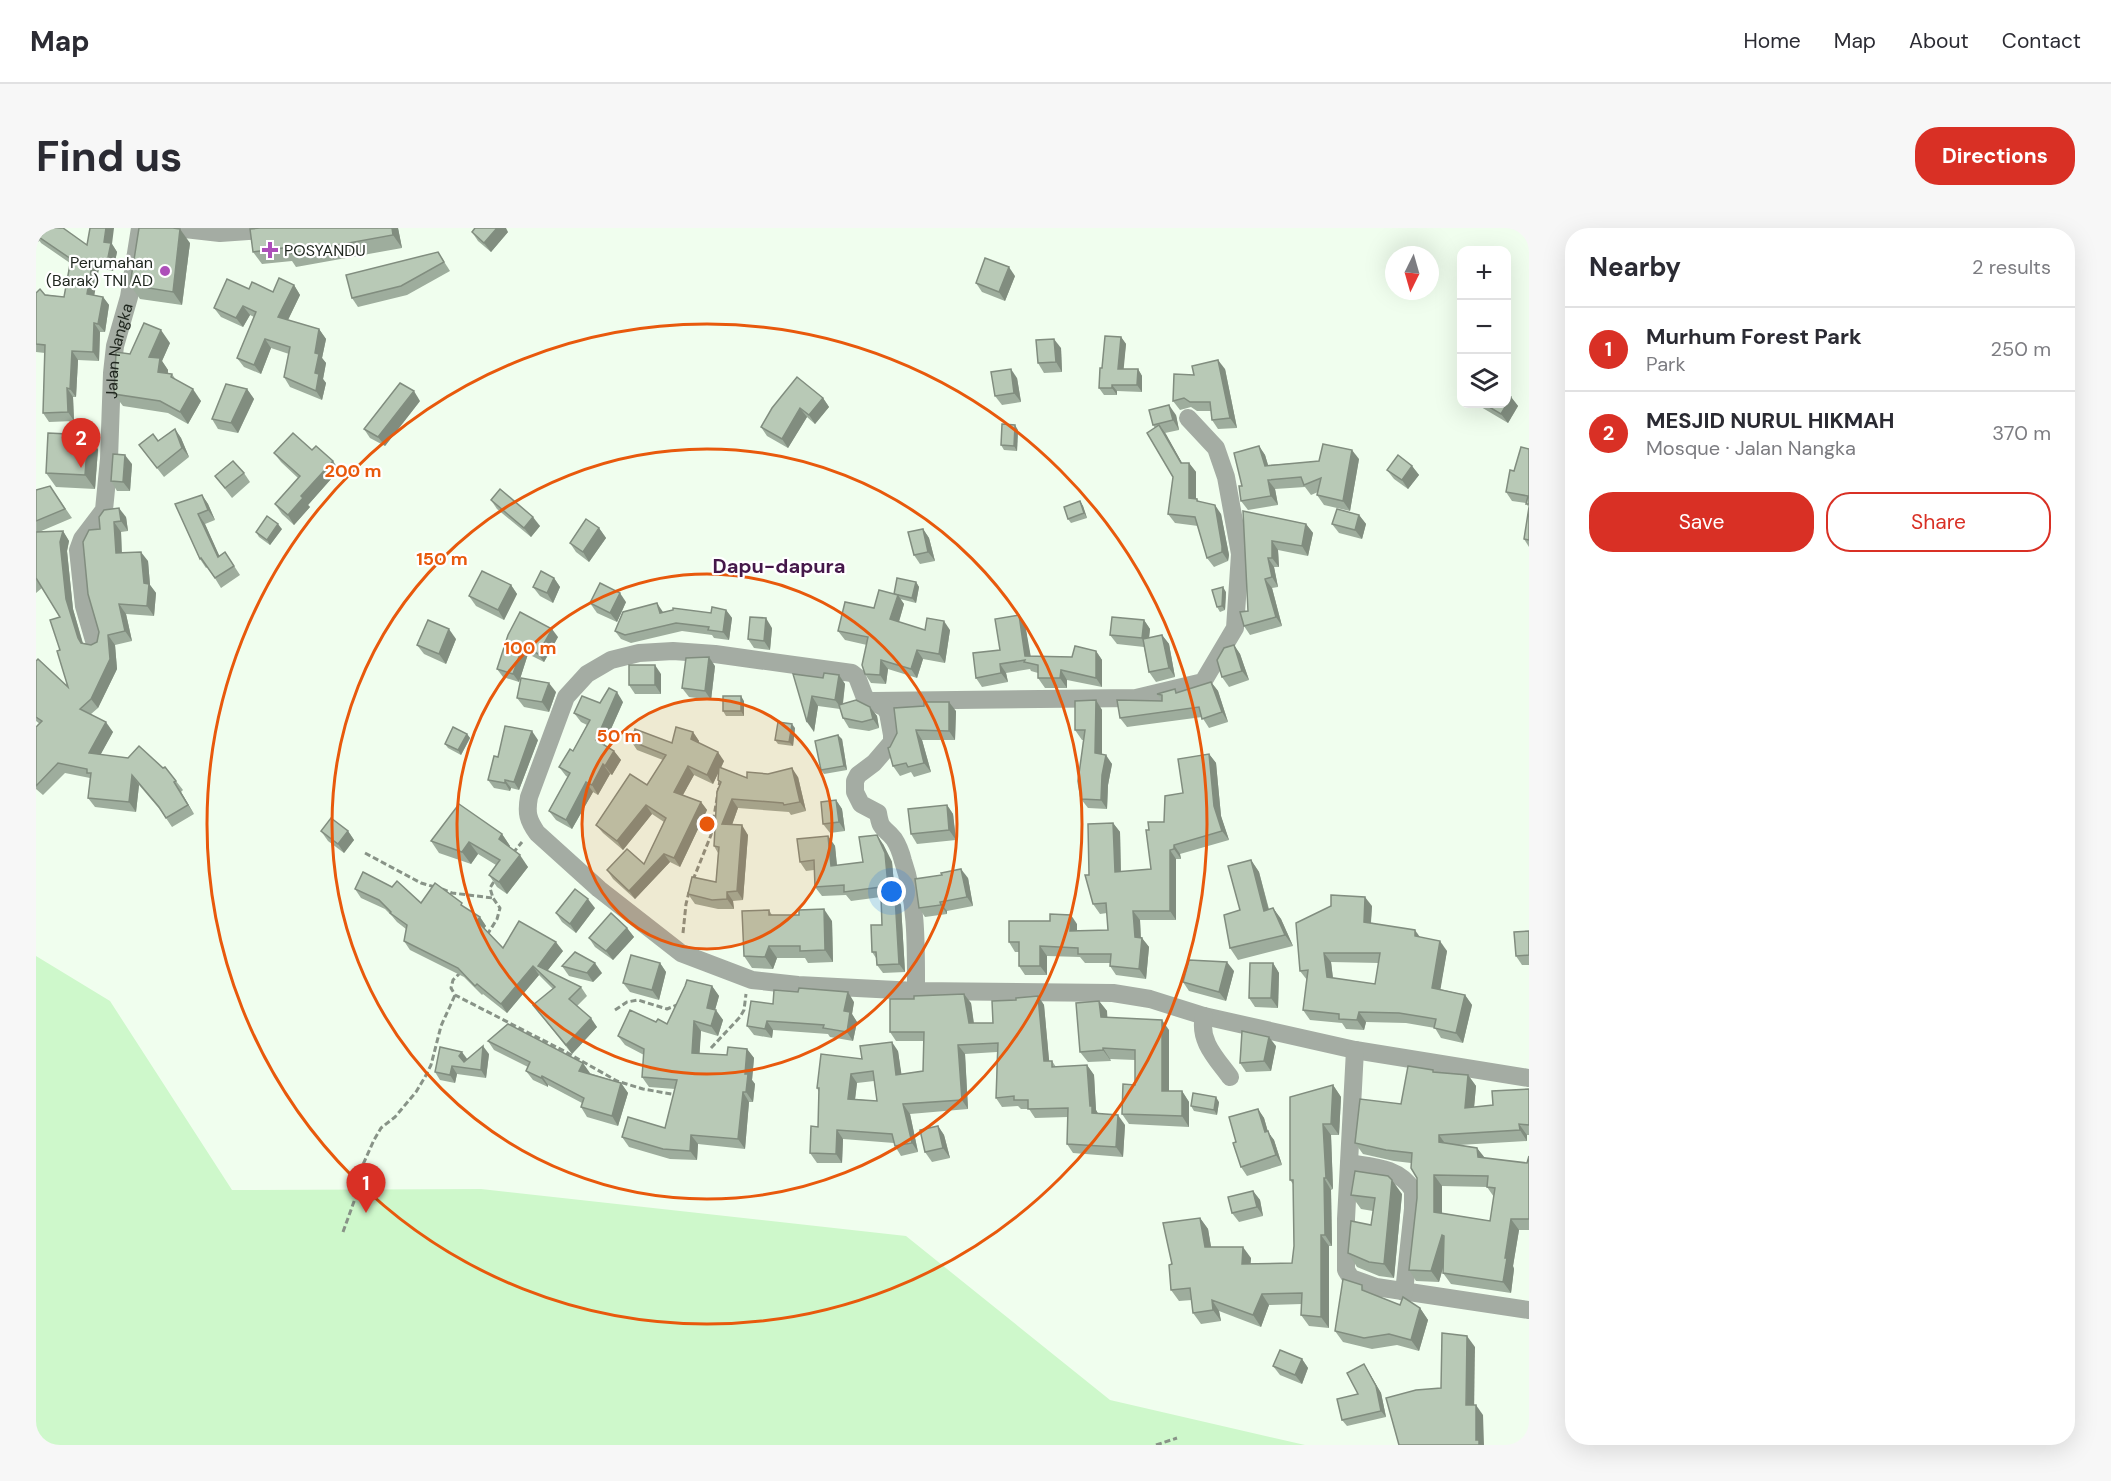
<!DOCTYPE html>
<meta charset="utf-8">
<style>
:root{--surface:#fff;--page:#f7f7f7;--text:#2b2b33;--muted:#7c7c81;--line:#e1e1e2;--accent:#d93025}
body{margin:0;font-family:"DM Sans",sans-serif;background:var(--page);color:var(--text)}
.controls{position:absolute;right:18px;top:18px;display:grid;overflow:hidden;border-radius:12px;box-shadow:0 6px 24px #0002}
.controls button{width:54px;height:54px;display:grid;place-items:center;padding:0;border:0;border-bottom:2px solid var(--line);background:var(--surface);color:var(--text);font:30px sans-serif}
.compass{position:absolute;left:1349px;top:18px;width:54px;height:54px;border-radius:50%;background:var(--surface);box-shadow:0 6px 24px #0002;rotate:185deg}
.you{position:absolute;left:856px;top:664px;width:21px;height:21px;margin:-15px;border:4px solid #fff;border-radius:50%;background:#1a73e8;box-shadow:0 0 0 9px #1a73e833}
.badge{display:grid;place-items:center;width:39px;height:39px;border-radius:50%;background:var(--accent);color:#fff;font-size:20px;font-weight:700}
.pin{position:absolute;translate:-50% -50px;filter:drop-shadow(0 2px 3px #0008)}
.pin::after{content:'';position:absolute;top:32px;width:21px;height:18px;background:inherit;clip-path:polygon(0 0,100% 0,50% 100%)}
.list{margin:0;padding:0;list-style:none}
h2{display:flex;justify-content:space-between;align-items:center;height:78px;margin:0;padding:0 24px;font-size:26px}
h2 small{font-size:20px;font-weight:400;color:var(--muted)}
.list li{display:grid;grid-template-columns:39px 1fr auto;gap:18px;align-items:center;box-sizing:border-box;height:84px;padding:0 24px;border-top:2px solid var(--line)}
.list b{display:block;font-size:22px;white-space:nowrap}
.list p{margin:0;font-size:20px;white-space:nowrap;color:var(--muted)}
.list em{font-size:20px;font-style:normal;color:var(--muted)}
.actions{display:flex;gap:12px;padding:18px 24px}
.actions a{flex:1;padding:14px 0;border:2px solid var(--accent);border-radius:24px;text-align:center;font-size:21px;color:var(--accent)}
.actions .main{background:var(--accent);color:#fff}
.icon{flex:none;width:33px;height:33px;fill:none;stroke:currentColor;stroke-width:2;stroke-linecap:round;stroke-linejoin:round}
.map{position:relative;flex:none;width:1493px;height:1217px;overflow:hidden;border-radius:24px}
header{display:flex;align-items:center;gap:36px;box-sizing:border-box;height:84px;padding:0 30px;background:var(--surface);border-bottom:2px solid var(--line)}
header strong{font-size:28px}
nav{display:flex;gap:33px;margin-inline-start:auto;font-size:21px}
.intro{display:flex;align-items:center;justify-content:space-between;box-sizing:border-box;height:144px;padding:0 36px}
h1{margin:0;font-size:42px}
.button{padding:15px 27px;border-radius:24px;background:var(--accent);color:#fff;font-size:21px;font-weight:700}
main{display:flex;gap:36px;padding:0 36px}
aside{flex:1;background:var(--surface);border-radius:24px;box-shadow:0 6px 24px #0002}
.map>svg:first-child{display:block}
.green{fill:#cef8cb}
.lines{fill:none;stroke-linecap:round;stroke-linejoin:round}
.path{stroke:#889387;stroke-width:3;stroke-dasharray:6 3;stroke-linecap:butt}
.minor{stroke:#a4aca3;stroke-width:18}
.wall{fill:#9ead9d;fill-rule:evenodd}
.shaded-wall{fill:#818d7f}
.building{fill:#b8c9b6;stroke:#818d7f;stroke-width:1.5;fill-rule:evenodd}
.ring{fill:none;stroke:#e8590c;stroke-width:3}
.poi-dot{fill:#ad4fb9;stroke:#fff;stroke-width:2}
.labels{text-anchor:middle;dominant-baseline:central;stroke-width:4.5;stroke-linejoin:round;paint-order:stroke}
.poi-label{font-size:16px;fill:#20271f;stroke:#fff;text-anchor:start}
.street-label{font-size:16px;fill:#20271f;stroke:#fff}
.quarter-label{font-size:20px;font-weight:bold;fill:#45184a;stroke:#fff}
.centre{fill:#e8590c;stroke:#fff;stroke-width:3}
.ring-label{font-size:18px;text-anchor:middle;font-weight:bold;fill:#e8590c;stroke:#fff;stroke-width:4.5;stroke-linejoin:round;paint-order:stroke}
</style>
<header>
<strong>Map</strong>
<nav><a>Home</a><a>Map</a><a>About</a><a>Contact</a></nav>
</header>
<div class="intro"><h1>Find us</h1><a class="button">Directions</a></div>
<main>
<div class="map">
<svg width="1493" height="1217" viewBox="0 0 1493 1217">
<rect width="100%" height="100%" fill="#f0feee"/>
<path class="green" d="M0,728L74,773L196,962L445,961L870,1008L1074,1172L1269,1217H0Z"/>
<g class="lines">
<g class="path">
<path d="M329,625L385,655L399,659"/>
<path d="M477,625L486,614"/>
<path d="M657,652L675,607L684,552"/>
<path d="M406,661L416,665L457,670"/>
<path d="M647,705L650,676L653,664"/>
<path d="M451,707L461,691L464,680L457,670L454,660L460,650"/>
<path d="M425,744L417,752L415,760L419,767L528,823L581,853L607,861L641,867"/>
<path d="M579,782L591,774L602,772L631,781L641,777"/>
<path d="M675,820L704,789L708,782L710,766"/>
<path d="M307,1004L320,968V952L338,912L345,900L359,889L380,864L389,849L395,837L405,798L419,767"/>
<path d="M1120,1217L1141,1210"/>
</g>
<g class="minor">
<path d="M140,0L184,5L258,0"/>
<path d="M0,5L3,0"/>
<path id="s1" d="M59,416L48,378L42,322L46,311L68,282L73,231L76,145L79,118L93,69L104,0"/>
<path d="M837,473L1100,470L1167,454L1199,400L1204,326L1190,249L1180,220L1152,190"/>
<path d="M880,763C880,720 881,673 867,633C865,625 862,617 858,611C848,598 845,604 842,585L825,576L819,564V553L822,547L838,535L856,514V507L852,485L849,480L829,470L821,449L816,445L679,426L637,423L603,425L575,432L551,446L530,469L493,569C490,585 492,592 501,605L563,661L645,725L716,752L762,757L880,763L1077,765L1114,771L1168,788L1319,822L1493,850"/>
<path d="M1168,788C1162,813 1181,831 1194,849"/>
<path d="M1319,822L1310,991V1042L1315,1050L1340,1059L1493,1082"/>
<path d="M1313,935C1337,939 1362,939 1377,962V981L1368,1064"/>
</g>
</g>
<g class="wall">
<path d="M362,0L366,20L260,39L256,33L226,36L217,24Z"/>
<path d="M436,4H472L455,24L442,13Z"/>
<path d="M0,5L51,17L76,16L81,24L77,43L63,40L58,67L67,69L73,77L69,104H64L63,133L42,132L40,169H37L38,193L13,194L7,185L9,125L0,124V65L28,69L34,35L5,15L0,7Z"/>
<path d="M154,15L146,77L104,71L94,57Z"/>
<path d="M402,24L414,43L371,67L322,79L316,70Z"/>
<path d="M979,48L969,73L946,64L940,55Z"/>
<path d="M258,57L264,67L252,92L283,101L290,111L286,130L290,135L287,151L290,155L286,172L254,159L248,149L253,126L235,120L225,146L208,139L201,130L218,89L214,87L207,99L185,89L178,80L213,61L237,64Z"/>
<path d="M1085,109L1090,116L1087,141H1102L1106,148V164L1081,163V167H1068L1063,160L1066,140Z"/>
<path d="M134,115L126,133L132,142V145L136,146L140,152L165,173L152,196L132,185L87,178L78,166L94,126Z"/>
<path d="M1025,120L1026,144L1008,145L1002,135Z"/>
<path d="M1189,141L1201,200L1182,201L1176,192L1175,183H1161L1155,179L1144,182L1137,173L1158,147Z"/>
<path d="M981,150L985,174L966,177L959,168Z"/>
<path d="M211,161L218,171L202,205L182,201L176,191Z"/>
<path d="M1475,169L1482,178L1472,195L1445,179L1443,176H1470Z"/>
<path d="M787,170L793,179L779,196L771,189L752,220L731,208L725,199Z"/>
<path d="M384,173L349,218L334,210L328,201Z"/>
<path d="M1140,187L1143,202L1129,205L1146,235H1153L1160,244V271H1161L1163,274L1185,286L1193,327L1192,333L1178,339L1171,330L1162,298L1139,295L1132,286L1137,249L1119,200L1117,197Z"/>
<path d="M139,201L145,210L153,229L128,249L103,217L122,213Z"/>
<path d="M982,202L981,223L968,222L965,217Z"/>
<path d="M1223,218L1229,227L1232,237L1323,231L1314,283L1288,277L1281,267L1282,264L1275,267L1269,259L1239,261L1242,277L1212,282L1205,273L1206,258Z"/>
<path d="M62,221L59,261L20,259L10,245Z"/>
<path d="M1493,221V319L1488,311L1493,280L1490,275L1476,273L1470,264L1478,243Z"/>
<path d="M276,222L303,242L272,277L274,279L258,297L246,286L239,276L262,250L245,234L238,225Z"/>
<path d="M96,236L94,263H81L75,253Z"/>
<path d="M1376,238L1383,247L1372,261L1358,251L1351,242Z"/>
<path d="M208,245L214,254L196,270L179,248Z"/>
<path d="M14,258L36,290L3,304L27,303L33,313L31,323L37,381L47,415L55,417L61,414L63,404L64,301L90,289L92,303L85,304L86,325L112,333L114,357L120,365L118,388L90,386L96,413L79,417L81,441L62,480L55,486L77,504L64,527L140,553L147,562L145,564L158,586L136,599L126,584L103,557L100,584L59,579L52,570L54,550L29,545L7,567L0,561V499L4,496L0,493V433L32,459L24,422V389L6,360L0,365V262Z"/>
<path d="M166,267L172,276L179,292L169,296L183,328L189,324L204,347L185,360L172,339L170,340L164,331L139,276Z"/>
<path d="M455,272L504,298L495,309L461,281Z"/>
<path d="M1044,273L1047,278L1051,290L1035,295L1032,291Z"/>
<path d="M1207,283L1270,296L1277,305L1272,328L1242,322L1243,339H1238L1242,359L1236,360L1246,398L1214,407L1208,398L1212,383Z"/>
<path d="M1323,287L1330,296L1326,311L1303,305L1296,296Z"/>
<path d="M563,300L570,310L553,334L540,324L534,315Z"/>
<path d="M246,301L234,317L223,309L220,304Z"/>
<path d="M887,301L893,310L899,333L884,336L878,327Z"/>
<path d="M518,350L524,359L517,375L504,368L497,359Z"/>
<path d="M880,354L883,359L880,375L864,371L868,376L863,394L889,402H914L909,435L887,431L881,450L852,441L850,456L835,455L829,446L831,417L809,412L802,403L858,366Z"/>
<path d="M475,357L481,366L468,392L440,378L433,368Z"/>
<path d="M1190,364L1189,382L1184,384L1181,379Z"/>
<path d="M590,374L581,394L561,385L554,375Z"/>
<path d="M690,382L696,390L693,412L678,410L676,407L646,403L595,415L585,411L579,403L627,384L675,385Z"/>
<path d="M983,387L989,396L994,428L1036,429L1060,423L1066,432V459L1031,452V460H1009L1002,450V445L995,443L994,441L970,445L972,454L946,459L940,450L964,422Z"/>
<path d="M1108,392L1114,401L1113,410L1126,407L1133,416L1139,449L1120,454L1113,444L1108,419L1081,416L1074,407Z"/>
<path d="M736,400L734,422L718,420L712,411Z"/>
<path d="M472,407L522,409L508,434L492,426L483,454L467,449L461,441Z"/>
<path d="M420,411L410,436L388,426L381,417Z"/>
<path d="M1198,417L1204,426L1213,452L1193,459L1186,449Z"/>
<path d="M679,438L675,472L653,469L646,460Z"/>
<path d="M625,446V466H599L593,457Z"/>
<path d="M757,446L787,450L803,447L809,456L807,476L834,479L841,488L843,500L833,503L813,500L807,490L804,481L782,478L778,504Z"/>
<path d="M1175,454L1182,463L1192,494L1173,500L1166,489L1091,499L1084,490L1126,473L1121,466L1141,465Z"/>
<path d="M520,464L513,484L488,479L481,470Z"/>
<path d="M1060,472L1066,482V526L1076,536L1072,557L1071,581L1052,580L1045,571L1047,512H1046L1039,502Z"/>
<path d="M708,473V488H690L687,483Z"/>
<path d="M587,474L568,517L578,523L585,532L576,547L574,546L562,567L557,564L536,601L520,592L513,583L532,549L530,548L523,539L537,523L551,497L545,494L538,485L564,475Z"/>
<path d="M920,483L919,512H886L895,544L878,549L875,544L864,548L857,538L854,519L861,505Z"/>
<path d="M759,500L757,518L742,516L739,512Z"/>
<path d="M657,504L663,513V515L688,533L685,540L711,550L762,549L770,583L755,587L753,584L702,580L696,597L712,607L707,672L697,673L698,681H682L659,676L652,666L680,654L682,625L678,618L684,556L682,552V545L677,556L658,547L647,567L665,574L671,582L644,639L634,634L599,671L577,651L571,642L608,636L628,594L616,586L587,622L567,605L560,597L611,557L627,532L601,522L595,513L636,515Z"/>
<path d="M431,506L434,510L425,527L412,520L409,516Z"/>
<path d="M806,511L811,542L788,546L785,542Z"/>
<path d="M502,512L483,562L475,560L474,563L458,560L452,552L462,529Z"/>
<path d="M1173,526L1180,535L1185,588L1193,612L1144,626L1145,631H1140V692H1104L1105,709L1113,719L1110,751L1080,747L1074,738V735H1049L1044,729L1011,728V747H989L983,738V724H979L973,714L1041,696V703L1072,702L1071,685L1064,686L1057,676L1053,647L1077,595L1084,604L1085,644L1115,641L1113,602L1128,594Z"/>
<path d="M800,572L806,581L809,603L794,605L787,596Z"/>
<path d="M911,577L917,586L920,612L881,616L875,606Z"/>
<path d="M285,603H312L318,612L308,625L292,613Z"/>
<path d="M466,606L474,618V619L492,639L471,666L461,659L453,647L460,637L442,626L435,636L403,625L395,613Z"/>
<path d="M792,608L799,618L801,638L827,634L847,616L856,634L859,667L852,668H859L865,677L869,744L847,745L841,737L840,730L836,724L846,697L845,669L815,673L810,667L786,668L779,659L778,642L770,643L764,634Z"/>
<path d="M1215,632L1223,644L1233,681L1237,680L1245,691L1257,718L1202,732L1194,720L1204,682Z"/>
<path d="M932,650L937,678L911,683V686L889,689L883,680Z"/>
<path d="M319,661L385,675L430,681L444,689L450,698L448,700L467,720L527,723L511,743L545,759L551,768L541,778L561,799L536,826L497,777L517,761L503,747L471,785L447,766L446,767L428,749L374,722L368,713L370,701L361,694L356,688L349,681L325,670Z"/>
<path d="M1336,678L1335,695L1384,709L1411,723L1404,761L1429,767L1436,777L1427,815L1405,810L1399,800L1370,795L1330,794L1328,802L1310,801L1306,795L1274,792L1267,782L1271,752L1264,743ZM1295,734L1343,735L1339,756L1297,750Z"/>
<path d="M559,680L540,705L526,694L520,685Z"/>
<path d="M733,682L736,687L796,693L797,734L772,735L769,730H741L737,741L716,740L708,728Z"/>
<path d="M591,700L598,709L577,732L559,719L553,710Z"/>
<path d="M1493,703V737H1486L1480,728Z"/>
<path d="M624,735L630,744L623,772L594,764L587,755Z"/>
<path d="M1237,735L1243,745L1242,780L1219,779L1213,770Z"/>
<path d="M526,738L566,745L557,754L533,748Z"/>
<path d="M1198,743L1190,773L1153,763L1147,754Z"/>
<path d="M676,758L683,768L679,782L687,792L682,808L665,803L663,826L691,827L711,821L718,830L716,852L719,856L717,874H713L709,921L662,916L661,932L634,931L593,919L586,909L629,900L639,861L613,859L606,849L608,827L589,817L582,808L620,794L631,796Z"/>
<path d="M1002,768L1008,777L1013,833H1016L1020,839L1051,837L1058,847L1060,882L1062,886L1089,897L1087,929L1037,925L1031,916L1032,889L999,890L993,881H985L982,878L966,879L960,870L961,824L929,826L932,881L874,886L882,924L865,928L859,918L858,915L807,911L806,935H781L774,925L782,899L783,864L781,860L826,831L862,823L865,846L887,843L888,813H860L854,804L935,775L938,795H957L980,772ZM838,853L841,873L819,871L821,855Z"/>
<path d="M1063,773L1071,783V789L1133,802V863H1146L1153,874V899L1093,896L1086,886L1099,857V832L1074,831L1075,833L1052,834L1044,824Z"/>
<path d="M818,774L816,786L821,794L817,813L794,809L792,806L737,802L736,810L718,807L711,798L737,776Z"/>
<path d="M452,813L585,855L592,865L582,898L551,889L545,879L546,875L512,857V859L497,852L490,843L492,839L458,822Z"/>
<path d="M1240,818L1235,843L1210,844L1204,835Z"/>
<path d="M453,826L450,850L421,846L419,855L404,852L399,844L431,831Z"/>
<path d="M1399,844L1432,847L1440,858L1438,879L1457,877L1493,861V907H1491V913L1423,917L1441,920L1448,930L1491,935L1493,928V1002H1483L1477,1038L1478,1041L1475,1065L1415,1056L1407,1045V1040L1403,1054L1380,1053L1373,1042L1381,970V950L1375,935L1358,933L1327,926L1319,915L1365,876ZM1406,958L1451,959L1458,969L1454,993L1406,985Z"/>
<path d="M1297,857L1305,869L1303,907H1295L1297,961L1295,962L1296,1018H1293V1100L1273,1098L1265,1087L1266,1076L1233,1077L1225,1099L1183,1083L1185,1093L1165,1096L1157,1085L1156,1072L1143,1073L1135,1062L1136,1036L1164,990L1172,1001L1175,1019L1215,1030L1214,1036L1256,1035L1258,1018L1257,956L1254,952Z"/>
<path d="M1183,874L1181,887L1158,883L1155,878Z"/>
<path d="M1222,881L1228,890L1232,904L1238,912L1246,937L1211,948L1205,939L1200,914Z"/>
<path d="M902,898L908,907L914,930L896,934L889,924Z"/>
<path d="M1217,963L1224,972L1227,988L1203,994L1196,985Z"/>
<path d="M1366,966L1358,1050L1343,1048L1321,1039L1312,1025L1335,997L1337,983L1325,981L1315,967Z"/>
<path d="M1326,1057L1330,1064L1364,1077L1384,1080L1392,1092L1383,1123L1361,1117L1336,1121L1307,1114L1299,1103Z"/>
<path d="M1266,1131L1272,1140L1266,1156L1244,1147L1237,1138Z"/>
<path d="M1328,1136L1345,1165L1350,1189L1311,1198L1306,1192L1322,1166Z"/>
</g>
<g class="shaded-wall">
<path d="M70,0H78L76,16L81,24L77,43L71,34L68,14Z"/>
<path d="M356,0H362L366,20L357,7Z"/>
<path d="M461,0H470L472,4L455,24L448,15Z"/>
<path d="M144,1L154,15L146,77L137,64Z"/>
<path d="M57,31L63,40L57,75L51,66Z"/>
<path d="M973,39L979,48L969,73L963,64Z"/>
<path d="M258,57L264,67L249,98L242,89Z"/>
<path d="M67,69L73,77L69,104L62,96Z"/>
<path d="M207,78L214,87L207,99L200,90Z"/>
<path d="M58,95L64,104L63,133L57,124Z"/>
<path d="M283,101L290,111L286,130L290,135L287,151L290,155L286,172L280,163L279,125Z"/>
<path d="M125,102L134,115L126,133L132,142L131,156L113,129Z"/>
<path d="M1085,109L1090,116L1087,148L1082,141Z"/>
<path d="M229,111L235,120L225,146L218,137Z"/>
<path d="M1018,111L1025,120L1026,144L1020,134Z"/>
<path d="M36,123L42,132L40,169L34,161Z"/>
<path d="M1182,132L1189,141L1201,200L1194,190Z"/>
<path d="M975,141L981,150L985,174L978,165Z"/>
<path d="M1102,141L1106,148V164L1101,157Z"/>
<path d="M1076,157L1081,163V167L1076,160Z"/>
<path d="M31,160L37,169L38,193L32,184Z"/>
<path d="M157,161L165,173L152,196L144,184Z"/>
<path d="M211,161L218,171L202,205L195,195Z"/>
<path d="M378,163L384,173L349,218L342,209Z"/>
<path d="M1475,169L1482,178L1472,195L1465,186Z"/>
<path d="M787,170L793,179L779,196L773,187Z"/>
<path d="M1133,177L1140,187L1143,202L1137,192Z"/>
<path d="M764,180L771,189L752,220L746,211Z"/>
<path d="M979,197L982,202L981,223L978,218Z"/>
<path d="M1123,197L1130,206L1151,244L1145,235Z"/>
<path d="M139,201L145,210L153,229L146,220Z"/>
<path d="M52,207L62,221L59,261L49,247Z"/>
<path d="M1223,218L1229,227L1235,247L1229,238Z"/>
<path d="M1316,222L1323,231L1314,283L1307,273Z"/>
<path d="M89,227L96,236L94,263L87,254Z"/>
<path d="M297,233L303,242L272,277L274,279L258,297L252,287L265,268Z"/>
<path d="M1153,235L1160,244V279L1153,270Z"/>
<path d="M1376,238L1383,247L1372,261L1366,252Z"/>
<path d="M1232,252L1239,261L1242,277L1235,268Z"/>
<path d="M166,267L172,276L179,292L172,282Z"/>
<path d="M1044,273L1047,278L1051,290L1048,285Z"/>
<path d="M1179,277L1185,286L1193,327L1192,333L1186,324Z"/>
<path d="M83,280L90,289L92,303L85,293Z"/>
<path d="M162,286L169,296L188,338L182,329Z"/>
<path d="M1323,287L1330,296L1326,311L1319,302Z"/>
<path d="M497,289L504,298L495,309L488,300Z"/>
<path d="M78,294L85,304L86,335L80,325Z"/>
<path d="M242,296L246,301L234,317L231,312Z"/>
<path d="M1270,296L1277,305L1272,328L1266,318Z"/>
<path d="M563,300L570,310L553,334L547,324Z"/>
<path d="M887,301L893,310L899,333L892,324Z"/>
<path d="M27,303L33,313L31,323L37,381L48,420L42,410L30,371L24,314Z"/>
<path d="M1236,313L1242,322L1243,339L1236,330Z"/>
<path d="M105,324L112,333L114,357L120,365L118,388L111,378L108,355Z"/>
<path d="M1232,330L1238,339L1242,359L1236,349Z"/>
<path d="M518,350L524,359L517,375L511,365Z"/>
<path d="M1229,351L1236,360L1246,398L1240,389Z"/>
<path d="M880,354L883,359L880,375L876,370Z"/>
<path d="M475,357L481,366L468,392L462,382Z"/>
<path d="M1187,359L1190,364L1189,382L1186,378Z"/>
<path d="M584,365L590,374L581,394L574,385Z"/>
<path d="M862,367L868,376L861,400L854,391Z"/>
<path d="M621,375L627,384L630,394L624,385Z"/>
<path d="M83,376L90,386L96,413L89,403Z"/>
<path d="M690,382L696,390L693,412L687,404Z"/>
<path d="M983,387L989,396L996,435L989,428Z"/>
<path d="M730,390L736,400L734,422L728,413Z"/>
<path d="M1108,392L1114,401L1112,419L1106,410Z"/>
<path d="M908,393L914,402L909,435L903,426Z"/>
<path d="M413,401L420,411L410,436L403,426Z"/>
<path d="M516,401L522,409L508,434L502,426Z"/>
<path d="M72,407L79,417L81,441L62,480L55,471Z"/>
<path d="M1126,407L1133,416L1139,449L1133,440Z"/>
<path d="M487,417L492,426L483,454L477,446Z"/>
<path d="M1198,417L1204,426L1213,452L1206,443Z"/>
<path d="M881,422L887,431L881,450L875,441Z"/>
<path d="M1060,423L1066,432V459L1060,450Z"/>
<path d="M673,429L679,438L675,472L669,463Z"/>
<path d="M845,432L852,441L850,456L844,447Z"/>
<path d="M964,436L970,445L972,454L965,445Z"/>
<path d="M619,437L625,446V466L619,457Z"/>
<path d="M1025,442L1031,452V460L1024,450Z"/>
<path d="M803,447L809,456L806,481L799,472Z"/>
<path d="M1175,454L1182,463L1192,494L1186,484Z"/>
<path d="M513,455L520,464L513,484L506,474Z"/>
<path d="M581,464L587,474L566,521L560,512Z"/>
<path d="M705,468L708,473V488L705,483Z"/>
<path d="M776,468L782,478L778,504L771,494Z"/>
<path d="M1060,472L1066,482V534L1059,525Z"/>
<path d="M913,474L920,483L919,512L913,503Z"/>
<path d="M834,479L841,488L843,500L837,491Z"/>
<path d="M70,494L77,504L60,535L53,525Z"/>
<path d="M756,496L759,500L757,518L753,514Z"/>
<path d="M880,502L886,512L895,544L888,535Z"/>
<path d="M496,503L502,512L483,562L478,554Z"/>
<path d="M657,504L663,513L661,520L655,511Z"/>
<path d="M431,506L434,510L425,527L422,522Z"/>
<path d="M802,507L806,511L811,542L808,538Z"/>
<path d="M578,523L585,532L576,547L569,538Z"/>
<path d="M682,524L688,533L677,556L671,547Z"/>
<path d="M1173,526L1180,535L1185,588L1193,612L1186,603L1178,578Z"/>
<path d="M1070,527L1076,536L1072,557L1071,581L1065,572L1066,547Z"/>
<path d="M567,536L574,546L562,567L556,557Z"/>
<path d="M652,538L658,547L644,572L638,564Z"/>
<path d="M756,540L762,549L770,583L764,574Z"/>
<path d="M96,547L103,557L100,584L93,574Z"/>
<path d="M469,552L475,560L474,563L469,555Z"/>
<path d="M138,554L145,564L158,586L152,577Z"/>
<path d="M550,554L557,564L536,601L530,592Z"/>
<path d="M696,571L702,580L693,605L686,596Z"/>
<path d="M800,572L806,581L809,603L803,594Z"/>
<path d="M665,574L671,582L644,639L638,630Z"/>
<path d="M610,577L616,586L587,622L581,613Z"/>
<path d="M911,577L917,586L920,612L913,602Z"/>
<path d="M1077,595L1084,604L1085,654L1079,644Z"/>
<path d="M706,597L712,607L707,672L701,663Z"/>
<path d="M312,603L318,612L308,625L302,616Z"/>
<path d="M466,606L474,618L471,623L463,611Z"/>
<path d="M841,607L847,616L856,634L859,667L852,658Z"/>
<path d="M792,608L799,618L802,648L795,638Z"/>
<path d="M433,614L442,626L435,636L426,624Z"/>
<path d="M1138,617L1144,626L1145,631L1138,621Z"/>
<path d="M1134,622L1140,631V692L1134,683Z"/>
<path d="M628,626L634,634L599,671L593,663Z"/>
<path d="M484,627L492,639L471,666L463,654Z"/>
<path d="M1215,632L1223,644L1236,695L1228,683Z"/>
<path d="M925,641L932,650L937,678L931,669Z"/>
<path d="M691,664L697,673L698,681L691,671Z"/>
<path d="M859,668L865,677L869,744L863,736Z"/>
<path d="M1329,669L1336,678L1334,704L1328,694Z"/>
<path d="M552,671L559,680L540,705L534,696Z"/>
<path d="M904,674L911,683V686L905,677Z"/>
<path d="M1237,680L1245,691L1257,718L1249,707Z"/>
<path d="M788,681L796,693L797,734L789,722Z"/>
<path d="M1097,683L1104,692L1105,718L1099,709Z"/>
<path d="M1035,687L1041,696V712L1034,703Z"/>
<path d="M444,689L450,698L447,702L441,693Z"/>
<path d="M591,700L598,709L577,732L570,723Z"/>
<path d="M1379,702L1386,712L1379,708Z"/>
<path d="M1106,710L1113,719L1110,751L1103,741Z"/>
<path d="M1404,713L1411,723L1403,770L1396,760Z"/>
<path d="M520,714L527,723L508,747L502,738Z"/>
<path d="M733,718L741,730L737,741L729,729Z"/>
<path d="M1004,718L1011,728V747L1004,738Z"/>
<path d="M1288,725L1295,734L1298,759L1291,749Z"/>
<path d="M1191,734L1198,743L1190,773L1183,764Z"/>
<path d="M559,735L566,745L557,754L551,745Z"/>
<path d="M624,735L630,744L623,772L616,762Z"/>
<path d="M1237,735L1243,745L1242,780L1235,770Z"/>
<path d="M497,738L503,747L471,785L465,776Z"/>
<path d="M676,758L683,768L677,789L671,780Z"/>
<path d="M812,764L818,774L816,786L821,794L817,813L811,804L808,783Z"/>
<path d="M928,766L935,775L939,805L933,795Z"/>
<path d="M1429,767L1436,777L1427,815L1420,805Z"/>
<path d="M1002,768L1008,777L1014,842L1008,833Z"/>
<path d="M1063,773L1071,783L1072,800L1065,789Z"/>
<path d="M680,782L687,792L682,808L675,798Z"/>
<path d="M1323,784L1330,794L1328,802L1321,792Z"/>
<path d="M555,790L561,799L536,826L530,817Z"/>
<path d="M1126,792L1133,802V874L1126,863Z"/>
<path d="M658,793L665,803L663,835L656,825Z"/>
<path d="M731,793L737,802L736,810L729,801Z"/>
<path d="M1233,809L1240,818L1235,843L1228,833Z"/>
<path d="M856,814L862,823L867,856L860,847Z"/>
<path d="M922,817L929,826L932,881L926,872Z"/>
<path d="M447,818L453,826L450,850L445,842Z"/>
<path d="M1067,820L1074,831L1075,833L1067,822Z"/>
<path d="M711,821L718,830L716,852L719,856L717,874L710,864L709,846Z"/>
<path d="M426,824L432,832L428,836L423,828Z"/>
<path d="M547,835L554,845L550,852L543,843Z"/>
<path d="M1051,837L1058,847L1060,882L1063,887L1056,885L1054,878Z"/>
<path d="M416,838L421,846L419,855L414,847Z"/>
<path d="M815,846L821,855L818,880L812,871Z"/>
<path d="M1432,847L1440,858L1437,891L1429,880Z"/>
<path d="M506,848L512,857V859L505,850Z"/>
<path d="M585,855L592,865L582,898L576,888Z"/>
<path d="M1297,857L1305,869L1303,907L1295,896Z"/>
<path d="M1146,863L1153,874V899L1146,888Z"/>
<path d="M707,864L713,874L709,921L702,911Z"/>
<path d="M1180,869L1183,874L1181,887L1178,882Z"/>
<path d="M867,876L874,886L882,924L876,915Z"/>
<path d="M1222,881L1228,890L1232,904L1238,912L1246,937L1240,927L1229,904Z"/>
<path d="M1082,887L1089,897L1087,929L1080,919Z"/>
<path d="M1287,896L1295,907L1297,961L1290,950Z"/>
<path d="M1483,896L1491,907V913L1484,902Z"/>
<path d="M902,898L908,907L914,930L907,920Z"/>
<path d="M801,902L807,911L806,935L800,926Z"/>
<path d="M655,907L662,916L661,932L654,923Z"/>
<path d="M1403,907L1411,918L1403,914Z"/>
<path d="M1441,920L1449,930L1442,929Z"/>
<path d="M1398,947L1406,958V995L1398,984Z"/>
<path d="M1288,950L1295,962L1296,1018L1289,1007Z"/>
<path d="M1356,952L1366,966L1358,1050L1348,1036Z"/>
<path d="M1217,963L1224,972L1227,988L1221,979Z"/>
<path d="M1164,990L1172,1001L1177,1030L1169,1019Z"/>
<path d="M1475,991L1483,1002L1477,1038L1478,1041L1475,1065L1467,1054L1469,1030Z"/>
<path d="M1285,1007L1293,1018V1100L1285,1089Z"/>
<path d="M1406,1007L1413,1018L1403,1054L1395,1043Z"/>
<path d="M1207,1019L1215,1030L1214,1047L1206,1036Z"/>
<path d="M1226,1066L1233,1077L1225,1099L1217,1087Z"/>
<path d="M1176,1072L1183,1083L1185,1093L1177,1082Z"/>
<path d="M1384,1080L1392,1092L1383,1123L1375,1112Z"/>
<path d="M1431,1108L1439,1119L1438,1187L1430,1177Z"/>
<path d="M1266,1131L1272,1140L1266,1156L1259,1147Z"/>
<path d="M1328,1136L1345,1165L1350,1189L1345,1183Z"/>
<path d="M1440,1177L1447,1187L1448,1217H1443L1440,1212Z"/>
</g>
<g class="building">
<path d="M4,0H27L51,17L54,0H70L68,14L75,15L71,34L57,31L51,66L67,69L62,96L58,95L57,124L36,123L34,161L31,160L32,184L7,185L9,117L0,116V65L4,61L9,67L28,69L35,31L0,7V5Z"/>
<path d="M103,0H137L144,1L137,64L94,57Z"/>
<path d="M224,0H356L357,7L252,26L255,19L217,24L214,1Z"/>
<path d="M439,0H461L448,15L436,4Z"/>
<path d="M402,24L408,34L365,58L316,70L310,47Z"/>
<path d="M949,30L973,39L963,64L940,55Z"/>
<path d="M243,50L258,57L242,89L283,101L279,125L283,126L279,145L283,146L280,163L248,149L254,119L229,111L218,137L201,130L220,84L207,78L200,90L178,80L191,51L213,61L216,54L237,64Z"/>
<path d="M108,95L125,102L113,129L124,130L122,144L136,146L135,149L157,161L144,184L124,173L78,166L80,124L94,126Z"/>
<path d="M1069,108L1085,109L1082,141H1102L1101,157H1076V160H1063L1064,140H1066Z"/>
<path d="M1018,111L1020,134L1002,135L1000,112Z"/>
<path d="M1182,132L1194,190L1176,192L1174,174H1154L1148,170L1137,173L1138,146L1158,147L1156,138Z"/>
<path d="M975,141L978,165L959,168L955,144Z"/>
<path d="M761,149L787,170L773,187L764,180L746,211L725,199L736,180Z"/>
<path d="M364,155L378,163L342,209L328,201Z"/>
<path d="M190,156L211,161L195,195L176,191Z"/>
<path d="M1470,166L1475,169L1465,186L1448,176H1470Z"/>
<path d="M1133,177L1137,192L1117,197L1113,182Z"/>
<path d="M966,196L979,197L978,218L965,217Z"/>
<path d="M1123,197L1145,235H1153V270L1161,271V273L1179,277L1186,318V324L1171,330L1159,289L1132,286L1137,249L1111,205Z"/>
<path d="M139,201L146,220L121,240L103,217L117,206L122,213Z"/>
<path d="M12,205L52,207L49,247L10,245Z"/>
<path d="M257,205L276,222L280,218L297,233L265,268L267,270L252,287L239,276L264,248L238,225Z"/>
<path d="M1287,216L1316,222L1307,273L1281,267L1285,250L1268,257L1265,249L1232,252L1235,268L1205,273L1203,258H1206L1198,225L1223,218L1229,238L1283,233Z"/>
<path d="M1485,219L1493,221V276H1490L1492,268L1470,264L1474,242L1478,243Z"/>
<path d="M77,226L89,227L87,254L75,253Z"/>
<path d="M1362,227L1376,238L1366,252L1351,242Z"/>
<path d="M197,233L208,245L189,260L179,248Z"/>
<path d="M14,258L29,281L0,293V262Z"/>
<path d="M464,261L497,289L488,300L455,272Z"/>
<path d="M166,267L172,282L162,286L182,329L189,324L198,338L179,350L165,330L164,331L139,276Z"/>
<path d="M1044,273L1048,285L1032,291L1028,279Z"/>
<path d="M1493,279V312L1488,311Z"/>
<path d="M83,280L85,293L78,294L80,325L105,324L108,355L113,356L111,378L83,376L89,403L72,407L74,431L55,471L44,481L70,494L53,525L92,530L103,518L127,540L129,539L140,553L138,554L152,577L130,590L123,579L96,547L93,574L52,570L55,545H51V541L22,535L0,558V499L6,493L0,489V433L2,431L32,459L21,423L24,422L14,392L24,389L0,350V304L27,303L24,314L30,371L42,410L45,415L55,417L61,414L63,404L52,366L47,314L53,302L64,301L63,289L68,282Z"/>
<path d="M1301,281L1323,287L1319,302L1296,296Z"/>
<path d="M1207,283L1270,296L1266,318L1236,313V330H1232L1236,349L1229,351L1240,389L1208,398L1204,384L1212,383Z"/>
<path d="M231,288L242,296L231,312L220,304Z"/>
<path d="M550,291L563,300L547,324L534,315Z"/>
<path d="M887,301L892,324L878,327L872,304Z"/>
<path d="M446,343L475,357L462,382L433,368Z"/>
<path d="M505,343L518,350L511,365L497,359Z"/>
<path d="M861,350L880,354L876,370L858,366Z"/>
<path d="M564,355L584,365L574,385L554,375Z"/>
<path d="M1187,359L1186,378L1181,379L1176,362Z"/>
<path d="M843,362L862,367L854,391L889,402L891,390L908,393L903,426L881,422L875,441L845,432L844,447L829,446L826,437L832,409L802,403L809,374L838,380Z"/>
<path d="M621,375L624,385L637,382V380L675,385L676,379L690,382L687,404L672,402L673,399L640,395L589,407L579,403L587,384Z"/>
<path d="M484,384L516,401L502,426L487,417L477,446L461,441L472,407Z"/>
<path d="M983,387L989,428L1036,429L1039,418L1060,423V450L1025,442L1024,450H1002V437L988,434L989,432L964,436L965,445L940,450L937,425L964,422L959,391Z"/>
<path d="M714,389L730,390L728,413L712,411Z"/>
<path d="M1076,389L1108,392L1106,410L1074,407Z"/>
<path d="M392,392L413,401L403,426L381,417Z"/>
<path d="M1126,407L1133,440L1113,444L1107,411Z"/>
<path d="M1198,417L1206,443L1186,449L1181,432L1188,420Z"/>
<path d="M673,429L669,463L646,460L650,430Z"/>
<rect x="593" y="437" width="26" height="20"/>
<path d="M788,445L803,447L799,472L776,468L771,494L757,446L787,450Z"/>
<path d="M485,450L513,455L506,474L481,470Z"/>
<path d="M1175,454L1186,484L1166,491L1163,479L1084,490L1081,472L1126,473V467L1121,466L1139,461L1140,465Z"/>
<path d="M573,460L581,464L560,512L578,523L569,538L567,536L556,557L550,554L530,592L513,583L534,545L523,539L534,521L537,523L554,492L538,485L546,468L564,475Z"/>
<rect x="687" y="468" width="18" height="15"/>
<path d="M820,472L834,479L837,491L826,494L807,490L803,477Z"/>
<path d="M1060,472L1059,525L1070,527L1066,547L1065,572L1045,571L1042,553L1049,502H1039V473Z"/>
<path d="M888,474H913V503L880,502L888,535L872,539L870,535L857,538L852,520L854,519L861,505L858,480L888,478Z"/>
<path d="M742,494L756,496L753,514L739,512Z"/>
<path d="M469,498L496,503L478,554L469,552V555L452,552L458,528L462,529Z"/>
<path d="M417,499L431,506L422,522L409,516Z"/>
<path d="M640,499L657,504L655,511L682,524L671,547L652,538L638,564L665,574L638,630L628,626L593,663L571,642L591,621L608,636L630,590L610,577L581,613L560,597L594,546L611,557L630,527L595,513L599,501L636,515Z"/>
<path d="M802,507L808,538L785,542L779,513Z"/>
<path d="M1173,526L1178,578L1186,603L1138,617V621L1134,622V683H1097L1099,709L1106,710L1103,741L1074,738L1075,726H1042V720L1004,718V738H983V714H973V693H1014V686L1035,687L1034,703L1072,702L1070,675L1057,676L1049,647H1053L1052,596L1077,595L1079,644L1115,641L1110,602H1113L1112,594H1128L1129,568L1147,565L1142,531Z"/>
<path d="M683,539L711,550V544L732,546L756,540L764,574L748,577L747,575L696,571L686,596L706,597L701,663L691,664V671L676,672L652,666L656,649L680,654L683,619L678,618L681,564L685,554L682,552Z"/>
<path d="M800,572L803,594L787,596L785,574Z"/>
<path d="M423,576L466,606L463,611L484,627L463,654L453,647L464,632L433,614L426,624L395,613Z"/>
<path d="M911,577L913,602L875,606L872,581Z"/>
<path d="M295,590L312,603L302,616L285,603Z"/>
<path d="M841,607L849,625L852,658L808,664V657L779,659L778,632L764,634L761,611L792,608L795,638L827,634L823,609Z"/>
<path d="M1215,632L1228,683L1237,680L1249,707L1194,720L1188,687L1204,682L1192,638Z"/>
<path d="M925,641L931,669L904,674L905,677L883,680L879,651L906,647L905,645Z"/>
<path d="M327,644L356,659L361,653L385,675L399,655L426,675L425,677L444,689L441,693L467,720L483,693L520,714L502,738L545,759L533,771L555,790L530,817L497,777L519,759L497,738L465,776L441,756L439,758L422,740L368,713L371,697L354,685L355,684L343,672L319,661Z"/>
<path d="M539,661L552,671L534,696L520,685Z"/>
<path d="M1295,667L1329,669L1328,694L1379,702V708L1404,713L1396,760L1429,767L1420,805L1398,800L1400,791L1363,785L1323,784L1321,792L1303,791V786L1267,782L1272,742L1264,743L1260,695L1295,678ZM1288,725H1344L1339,756L1291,749Z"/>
<path d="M859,668L863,736L841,737L840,724H836L835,697H846L845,669Z"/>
<path d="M788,681L789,722L764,723V718H733L729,729L708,728L706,683L733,682V687H763V682Z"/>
<path d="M575,685L591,700L570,723L553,710Z"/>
<path d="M1493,703V727L1480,728L1478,704Z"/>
<path d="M539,724L559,735L551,745L526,738Z"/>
<path d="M595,727L624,735L616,762L587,755Z"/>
<path d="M1153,732L1191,734L1183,764L1147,754Z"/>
<path d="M1214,735H1237L1235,770H1213Z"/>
<path d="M651,752L676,758L671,780L680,782L675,798L658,793L656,825L691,827L692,819L711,821L709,846H712L710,864H707L702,911L655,907L654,923L627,921L586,909L592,889L629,900L641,852L606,849L608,821L582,808L594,782L620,794L622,791L631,796L649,758Z"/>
<path d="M763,760L812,764L808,783L814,784L811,804L787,800L788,797L761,795L731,793L729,801L711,798L715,773L737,776L738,762L762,764Z"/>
<path d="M928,766L933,795H957L956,773L980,772V770L1002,768L1008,833H1016V839L1051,837L1054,878H1056V885L1082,887L1080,919L1031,916L1032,880L992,881V872H978V868L960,870L962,815L922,817L926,872L867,876L876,915L859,918L856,906L801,902L800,926L774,925L775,898L782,899L783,860H781L785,826L826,831L824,818L856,814L860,847L887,843L888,804H854V771H878V768ZM837,843L841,873L812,871L815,846Z"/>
<path d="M1063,773L1065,789L1126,792V863H1146V888L1086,886L1087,856L1099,857V822L1067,820V822L1044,824L1040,775Z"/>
<path d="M472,796L547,835L543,843L585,855L576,888L545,879L548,870L506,848L505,850L490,843L494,834L452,813Z"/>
<path d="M1206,803L1233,809L1228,833L1204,835Z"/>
<path d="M447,818L445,842L416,838L414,847L399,844L404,819L426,824L423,828L428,834Z"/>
<path d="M1372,838L1397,842V844L1432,847L1429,880L1457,877L1456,863L1493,861V897L1483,896L1484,902L1403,907V914L1441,920L1442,929L1491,935L1493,928V991H1475L1469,1030H1471L1467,1054L1407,1045L1408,1008L1406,1007L1395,1043L1373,1042L1381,970V950L1375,940L1376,925L1350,922L1319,915L1324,871L1365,876ZM1398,947L1452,948L1451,959L1459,960L1454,993L1398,984Z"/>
<path d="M1297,857L1295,896H1287L1290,950H1288L1289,1007H1285V1089L1265,1087L1266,1065L1226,1066L1217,1087L1176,1072L1177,1082L1157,1085L1154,1060L1135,1062L1133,1037L1136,1036L1127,995L1164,990L1169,1019H1207L1206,1036L1256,1035L1258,1018L1257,952H1254V869Z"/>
<path d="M1157,865L1180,869L1178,882L1155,878Z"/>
<path d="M1222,881L1229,904L1232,903L1240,927L1205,939L1197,915L1200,914L1193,889Z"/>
<path d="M902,898L907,920L889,924L884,902Z"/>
<path d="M1319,943L1352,948L1356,952L1348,1036L1333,1034L1312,1025L1315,993L1335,997L1339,970L1315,967Z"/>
<path d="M1217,963L1221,979L1196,985L1192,969Z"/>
<path d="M1307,1051L1326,1057V1062L1364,1077L1367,1069L1384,1080L1375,1112L1353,1106L1328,1110L1299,1103Z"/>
<path d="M1406,1105L1431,1108L1430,1177H1440V1212H1443V1217H1363L1350,1170L1380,1162L1405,1160Z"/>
<path d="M1244,1122L1266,1131L1259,1147L1237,1138Z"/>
<path d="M1328,1136L1340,1158L1345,1183L1306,1192L1301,1171L1322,1166L1311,1145Z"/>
</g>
<circle cx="671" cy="596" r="125" fill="#e8590c" fill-opacity=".12"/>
<g class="ring">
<circle cx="671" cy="596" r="125"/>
<circle cx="671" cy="596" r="250"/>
<circle cx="671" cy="596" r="375"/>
<circle cx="671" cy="596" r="500"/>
</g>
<g class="poi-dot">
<path d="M231 13h6v6h6v6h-6v6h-6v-6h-6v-6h6z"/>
<circle cx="129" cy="43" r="6"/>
</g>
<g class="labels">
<g class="poi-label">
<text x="248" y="22">POSYANDU</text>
<text x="117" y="34" text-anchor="end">Perumahan<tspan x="117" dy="18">(Barak) TNI AD</tspan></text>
</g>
<g class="street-label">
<text stroke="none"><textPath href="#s1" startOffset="304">Jalan Nangka</textPath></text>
</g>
<g class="quarter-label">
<text x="743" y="338">Dapu-dapura</text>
</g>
</g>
<circle cx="671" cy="596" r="9" class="centre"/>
<g class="ring-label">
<text x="317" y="249">200 m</text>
<text x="406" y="337">150 m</text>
<text x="494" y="426">100 m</text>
<text x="583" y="514">50 m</text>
</g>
</svg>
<div class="controls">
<button>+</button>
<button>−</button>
<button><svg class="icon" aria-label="layers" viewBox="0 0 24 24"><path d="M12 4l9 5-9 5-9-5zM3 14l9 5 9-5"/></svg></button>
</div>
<svg class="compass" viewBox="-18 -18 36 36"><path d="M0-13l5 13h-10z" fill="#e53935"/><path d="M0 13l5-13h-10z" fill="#7c7c81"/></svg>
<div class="you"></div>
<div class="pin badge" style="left:330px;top:985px">1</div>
<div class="pin badge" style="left:45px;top:240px">2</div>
</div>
<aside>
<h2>Nearby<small>2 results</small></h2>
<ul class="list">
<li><span class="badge">1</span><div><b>Murhum Forest Park</b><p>Park</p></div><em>250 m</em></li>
<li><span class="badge">2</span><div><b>MESJID NURUL HIKMAH</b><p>Mosque · Jalan Nangka</p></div><em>370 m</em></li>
</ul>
<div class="actions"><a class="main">Save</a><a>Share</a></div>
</aside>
</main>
